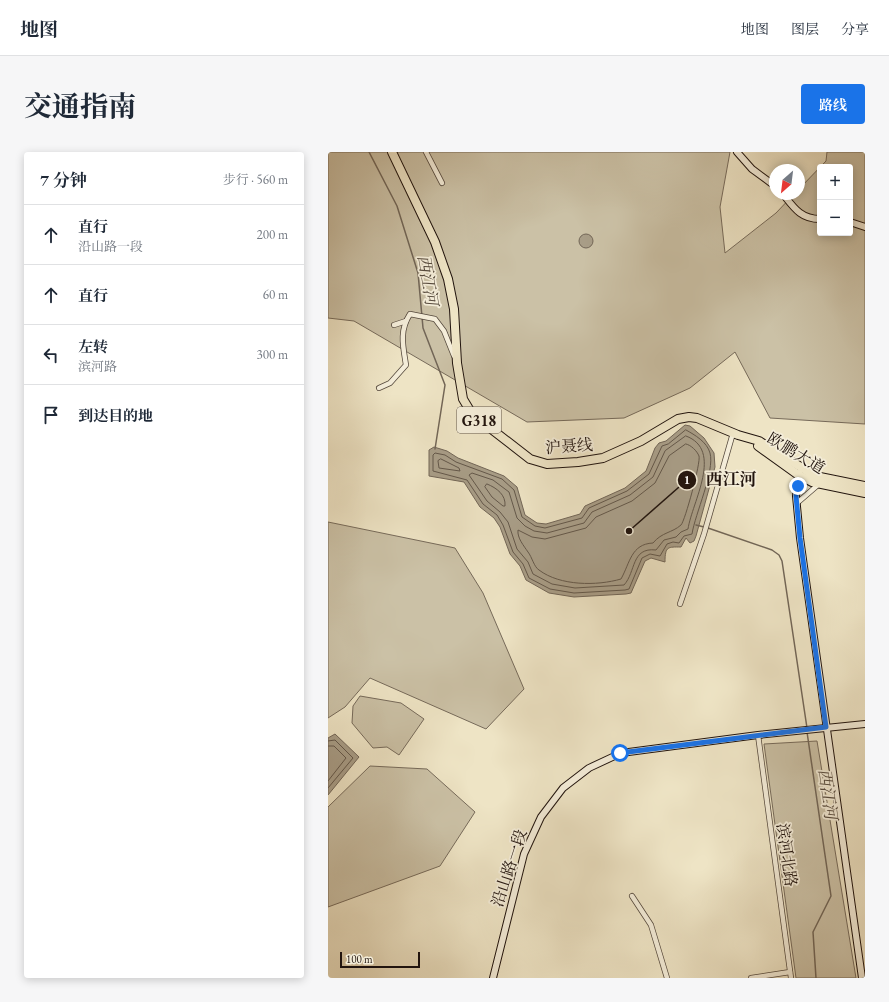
<!DOCTYPE html>
<html lang="zh">
<meta charset="utf-8">
<style>
:root{--surface:#fff;--page:#f6f6f7;--text:#1f2937;--muted:#747a83;--line:#e0e1e3;--accent:#1a73e8}
body{margin:0;font-family:"EB Garamond","Noto Serif SC",serif;background:var(--page);color:var(--text)}
.controls{position:absolute;right:12px;top:12px;display:grid;overflow:hidden;border-radius:4px;box-shadow:0 2px 10px #0003}
.controls button{width:36px;height:36px;display:grid;place-items:center;padding:0;border:0;border-bottom:1px solid var(--line);background:var(--surface);color:var(--text);font:20px sans-serif}
.compass{position:absolute;left:441px;top:12px;width:36px;height:36px;border-radius:50%;background:var(--surface);box-shadow:0 2px 10px #0003;rotate:208deg}
.scale{position:absolute;left:12px;bottom:10px;width:80px;box-sizing:border-box;padding-left:4px;border:2px solid #21140e;border-top:0;font-size:11px;line-height:14px;white-space:nowrap;color:#21140e;-webkit-text-stroke:3px #f4edd9;paint-order:stroke}
.stop{position:absolute;width:12px;height:12px;margin:-9px;border:3px solid #1a73e8;border-radius:50%;background:#fff}
.stop.end{background:#1a73e8;border-color:#fff;box-shadow:0 1px 4px #0008}
.list{margin:0;padding:0;list-style:none}
h2{display:flex;justify-content:space-between;align-items:center;height:52px;margin:0;padding:0 16px;font-size:17px}
h2 small{font-size:13px;font-weight:400;color:var(--muted)}
.list li{display:grid;grid-template-columns:26px 1fr auto;gap:12px;align-items:center;box-sizing:border-box;height:60px;padding:0 16px;border-top:1px solid var(--line)}
.list b{display:block;font-size:15px;white-space:nowrap}
.list p{margin:0;font-size:13px;white-space:nowrap;color:var(--muted)}
.list em{font-size:13px;font-style:normal;color:var(--muted)}
.icon{flex:none;width:22px;height:22px;fill:none;stroke:currentColor;stroke-width:2;stroke-linecap:round;stroke-linejoin:round}
.map{position:relative;flex:none;width:537px;height:826px;overflow:hidden;border-radius:4px}
header{display:flex;align-items:center;gap:24px;box-sizing:border-box;height:56px;padding:0 20px;background:var(--surface);border-bottom:1px solid var(--line)}
header strong{font-size:19px}
nav{display:flex;gap:22px;margin-inline-start:auto;font-size:14px}
.intro{display:flex;align-items:center;justify-content:space-between;box-sizing:border-box;height:96px;padding:0 24px}
h1{margin:0;font-size:28px}
.button{padding:10px 18px;border-radius:4px;background:var(--accent);color:#fff;font-size:14px;font-weight:700}
main{display:flex;gap:24px;padding:0 24px}
aside{flex:1;background:var(--surface);border-radius:4px;box-shadow:0 2px 10px #0003}
.map>svg:first-child{display:block}
.green{fill:#cbc1a6;stroke:#766a5a;fill-rule:evenodd}
.water{fill:#a89d87;stroke:#726657}
.lines{fill:none;stroke-linecap:round;stroke-linejoin:round}
.shore{stroke:#64584a;stroke-width:1}
.stream{stroke:#726657;stroke-width:1.5}
.street-casing{stroke:#54483c;stroke-width:6}
.secondary-casing{stroke:#21140e;stroke-width:8}
.highway-casing{stroke:#21140e;stroke-width:10}
.street{stroke:#f4edd9;stroke-width:4.5}
.secondary{stroke:#f4edd9;stroke-width:6}
.highway{stroke:#eee4c5;stroke-width:8}
.route{stroke:#1a73e8;stroke-width:5}
.labels{text-anchor:middle;dominant-baseline:central;stroke-width:3.5;stroke-linejoin:round;paint-order:stroke}
.shield{fill:#f4edd9;stroke:#60554b;stroke-width:1}
.shield-label{font-size:15px;font-weight:bold;fill:#21140e}
.street-label{font-size:16px;fill:#21140e;stroke:#f4edd9}
.water-label{font-size:17px;font-style:italic;fill:#574b3e;stroke:#f4edd9}
.leader{fill:none;stroke:#21140e;stroke-width:1.5}
.callout-dot{fill:#21140e;stroke:#f4edd9;stroke-width:1.5}
.mark-label{font-size:12px;text-anchor:middle;font-weight:bold;fill:#fff}
.callout-label{font-size:17px;text-anchor:middle;font-weight:bold;fill:#21140e;stroke:#f4edd9;stroke-width:3.5;stroke-linejoin:round;paint-order:stroke}
</style>
<header>
<strong>地图</strong>
<nav><a>地图</a><a>图层</a><a>分享</a></nav>
</header>
<div class="intro"><h1>交通指南</h1><a class="button">路线</a></div>
<main>
<aside>
<h2>7 分钟<small>步行 · 560 m</small></h2>
<ul class="list">
<li><svg class="icon" aria-label="ahead" viewBox="0 0 24 24"><path d="M12 20V5M6 11l6-6 6 6"/></svg><div><b>直行</b><p>沿山路一段</p></div><em>200 m</em></li>
<li><svg class="icon" aria-label="ahead" viewBox="0 0 24 24"><path d="M12 20V5M6 11l6-6 6 6"/></svg><div><b>直行</b></div><em>60 m</em></li>
<li><svg class="icon" aria-label="left" viewBox="0 0 24 24"><path d="M17 20v-9H6M10 6l-5 5 5 5"/></svg><div><b>左转</b><p>滨河路</p></div><em>300 m</em></li>
<li><svg class="icon" aria-label="arrive" viewBox="0 0 24 24"><path d="M6 21V4h12l-3 4 3 4H6"/></svg><div><b>到达目的地</b></div></li>
</ul>
</aside>
<div class="map">
<svg width="537" height="826" viewBox="0 0 537 826">
<rect width="100%" height="100%" fill="#eee4c5"/>
<filter id="stains"><feTurbulence type="fractalNoise" baseFrequency=".005" numOctaves="4"/><feColorMatrix values="0 0 0 0 .2 0 0 0 0 .09 0 0 0 0 .02 0 0 0 .5 -.17"/></filter>
<radialGradient id="worn" r=".72"><stop offset=".6" stop-color="#630" stop-opacity="0"/><stop offset="1" stop-color="#630" stop-opacity=".3"/></radialGradient>
<g class="green">
<path d="M0,0H402L392,55L397,101L448,61L466,42H471V37L498,9L499,0H537V272L442,266L407,200L362,236L296,266L199,270L26,169L0,166ZM492,15H522V81H492Z"/>
<path d="M0,370L127,396L155,441L196,537L158,577L42,526L17,555L0,566Z"/>
<path d="M32,544L73,551L96,567L71,603L59,595L45,596L24,571L25,554Z"/>
<path d="M489,589L528,826H468L436,592Z"/>
<path d="M42,614L99,617L147,660L112,714L0,755V655Z"/>
</g>
<g class="water">
<circle cx="258" cy="89" r="7"/>
<path d="M357,273L362,274L376,286L386,301L387,315L368,384L366,389L362,391L358,386L353,395C340,395 337,394 337,410L323,406L317,409L303,441L298,442L246,445L221,441L198,428L192,414L182,402L172,375L166,366L152,355L136,330L101,324V298L106,295L119,299L130,306L176,324L189,335L197,363L209,371L218,372L252,362L257,354L297,336L318,319L327,296L331,291L338,289Z"/>
<path d="M7,582L31,605L0,643V586Z"/>
</g>
<g class="lines">
<g class="shore">
<path d="M358,278C367,283 379,290 382,301C387,319 367,362 364,382L356,384L351,391L345,390L339,392L332,404L322,402L314,406L301,437L297,438L246,441L222,437L201,426L195,412L185,400L175,373L169,363L155,352L139,328L105,319V303L107,301L117,303L128,310L174,327L186,338L194,365L207,374L217,376L254,366L261,356L299,339L321,322L334,294L340,292Z"/>
<path d="M358,284C396,298 364,350 360,377L353,380L348,385L336,388L328,398C303,395 308,420 296,433L247,436L224,432L205,422L200,410L189,397L180,370L172,360L159,349L141,323L144,321L165,328L181,340L189,366L197,374L206,379L219,381L256,371L264,360L302,343L325,325L337,299Z"/>
<path d="M358,292C363,293 369,299 371,304C373,310 357,369 353,373C344,381 334,380 325,391C303,392 302,411 293,427C269,434 232,434 211,418C206,415 204,405 200,400C196,394 189,386 190,378L204,385L217,387L258,376L268,365L304,349L327,331L341,304Z"/>
<path d="M113,307L131,316L132,319L111,316L110,309Z"/>
<path d="M159,332C169,336 178,343 177,354H175L164,345L157,335Z"/>
<path d="M0,589L7,588L25,606L0,636"/>
<path d="M0,594H6L18,606L0,629"/>
</g>
<g class="stream">
<path d="M41,0L69,54L90,121L95,176L117,233L107,297"/>
<path d="M368,373L376,375"/>
<path d="M380,376L444,398L451,403L454,409L479,576"/>
<path d="M479,580L503,744L485,780L488,826"/>
</g>
<g class="street-casing">
<g id="street">
<path d="M98,0L114,31"/>
<path d="M66,173L78,169"/>
<path d="M51,236L62,231L78,213C75,194 71,179 82,162L107,167L116,179L126,204"/>
<path d="M469,351L491,332"/>
<path d="M352,452L376,382L405,281"/>
<path d="M430,583L463,826"/>
<path d="M304,744L323,773L339,826"/>
<path d="M423,826L462,820"/>
</g>
</g>
<g class="secondary-casing">
<g id="secondary">
<path d="M409,0L424,17L447,34"/>
<path d="M455,42C466,56 473,67 492,67"/>
<path d="M522,70L537,75"/>
<path d="M471,321L468,344L472,386L534,826"/>
<path d="M165,826L196,702L213,665L235,636L261,616L293,601L430,583L537,572"/>
</g>
</g>
<g class="highway-casing">
<g id="highway">
<path d="M64,0L107,90L120,127L126,157L129,211L135,247L144,262L202,307L219,312L250,310L275,306L313,289L350,267L361,265L369,266L410,283L431,289L487,324L537,334"/>
<path d="M430,294L469,322L484,330L537,341"/>
</g>
</g>
<use href="#street" class="street"/>
<use href="#secondary" class="secondary"/>
<use href="#highway" class="highway"/>
</g>
<g class="lines">
<path class="route" d="M292,601L498,575L472,386L468,344L470,334"/>
</g>
<g class="labels">
<rect class="shield" x="129" y="255" width="44" height="26" rx="3"/>
<g class="shield-label">
<text x="151" y="268">G318</text>
</g>
<g class="street-label">
<text transform="translate(241 294) rotate(-4)">沪聂线</text>
<text transform="translate(468 301) rotate(31)">欧鹏大道</text>
<text transform="translate(459 703) rotate(82)">滨河北路</text>
<text transform="translate(181 716) rotate(-72)">沿山路一段</text>
</g>
<g class="water-label">
<text transform="translate(100 128) rotate(80)">西江河</text>
<text transform="translate(500 642) rotate(82)">西江河</text>
</g>
</g>
<path class="leader" d="M301 379L359 328"/>
<g class="callout-dot">
<circle cx="301" cy="379" r="4"/>
<circle cx="359" cy="328" r="10"/>
</g>
<g class="mark-label">
<text x="359" y="332">1</text>
</g>
<g class="callout-label">
<text x="403" y="333">西江河</text>
</g>
<rect width="100%" height="100%" filter="url(#stains)"/>
<rect width="100%" height="100%" fill="url(#worn)"/>
</svg>
<div class="controls">
<button>+</button>
<button>−</button>
</div>
<svg class="compass" viewBox="-18 -18 36 36"><path d="M0-13l5 13h-10z" fill="#e53935"/><path d="M0 13l5-13h-10z" fill="#747a83"/></svg>
<div class="scale">100 m</div>
<div class="stop" style="left:292px;top:601px"></div>
<div class="stop end" style="left:470px;top:334px"></div>
</div>
</main>
